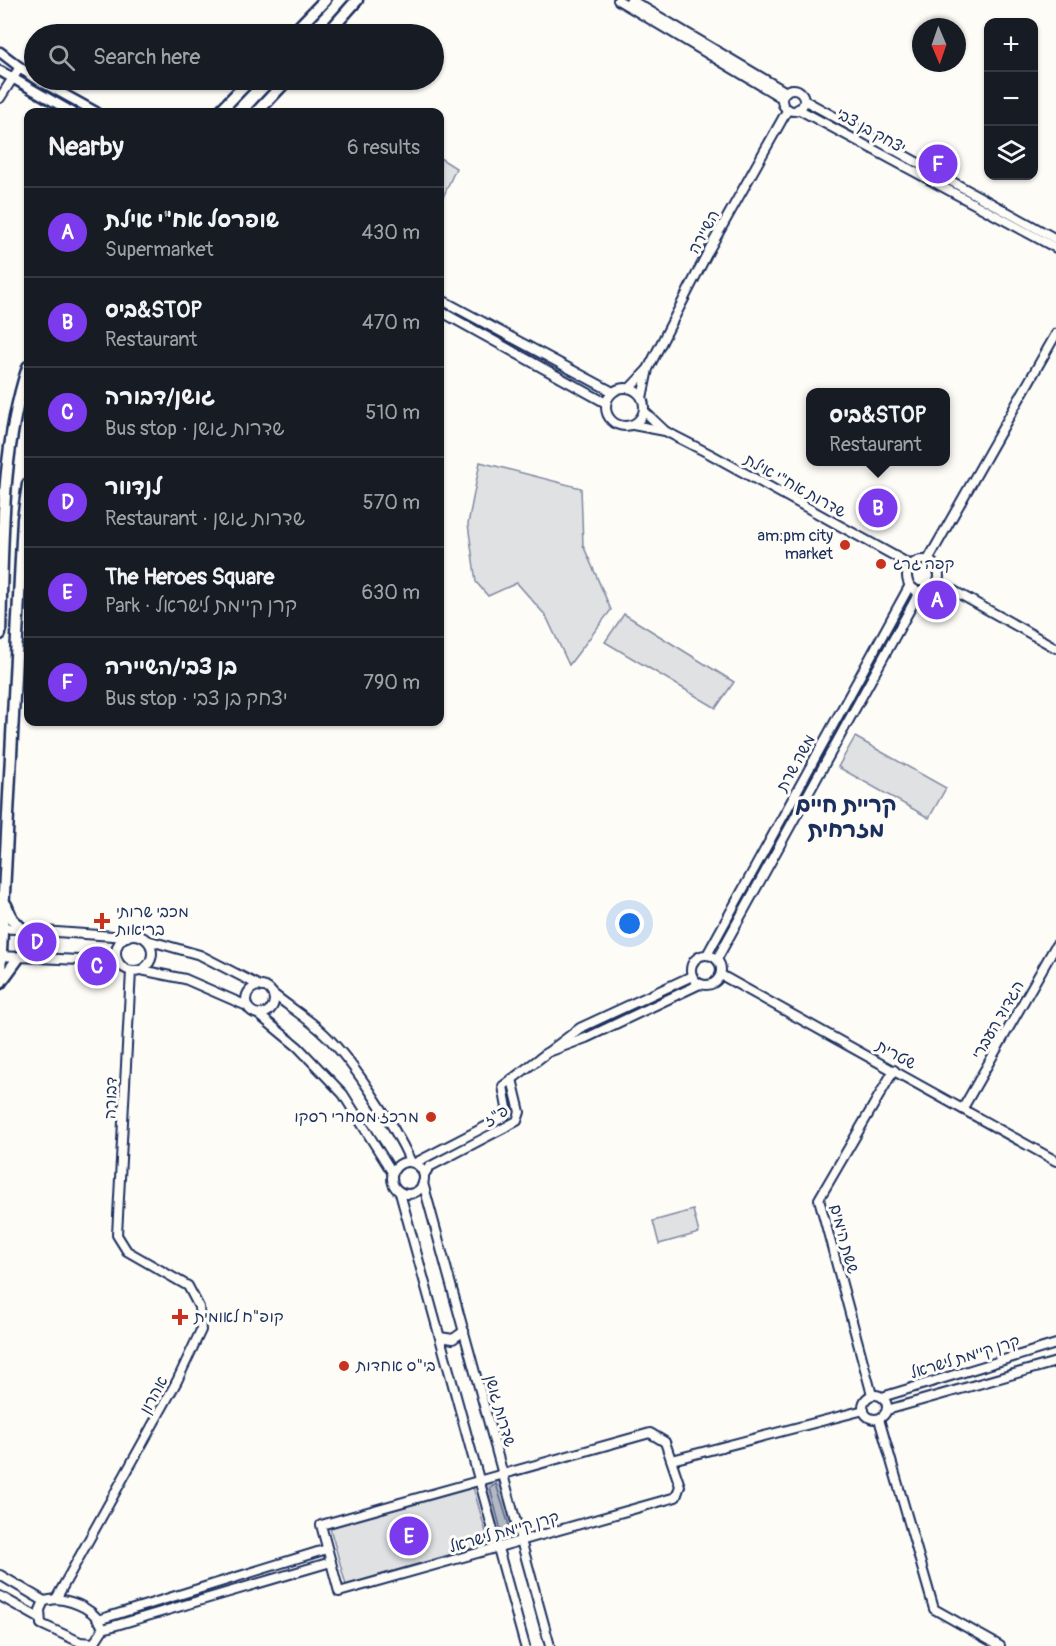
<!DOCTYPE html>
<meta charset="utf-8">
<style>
:root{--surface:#171b24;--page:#242831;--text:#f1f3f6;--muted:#9ea1a6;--line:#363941;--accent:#7c3aed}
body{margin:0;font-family:Pangolin,"Playpen Sans Hebrew",sans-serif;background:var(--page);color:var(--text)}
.controls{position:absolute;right:18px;top:18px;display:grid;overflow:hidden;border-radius:12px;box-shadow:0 2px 4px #0004}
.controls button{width:54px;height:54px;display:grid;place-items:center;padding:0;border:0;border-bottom:2px solid var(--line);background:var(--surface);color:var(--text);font:30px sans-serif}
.compass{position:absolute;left:912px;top:18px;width:54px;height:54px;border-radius:50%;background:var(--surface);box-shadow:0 2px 4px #0004;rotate:178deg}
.you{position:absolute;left:630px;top:924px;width:21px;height:21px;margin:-15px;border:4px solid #fff;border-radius:50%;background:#1a73e8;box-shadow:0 0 0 9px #1a73e833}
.badge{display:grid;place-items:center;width:39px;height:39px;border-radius:50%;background:var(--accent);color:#fff;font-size:20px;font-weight:700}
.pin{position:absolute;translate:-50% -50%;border:3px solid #fff;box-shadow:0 2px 6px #0006}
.popup{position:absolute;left:806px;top:388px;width:144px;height:78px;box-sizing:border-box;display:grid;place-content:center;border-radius:12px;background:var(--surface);filter:drop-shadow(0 2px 4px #0005);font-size:20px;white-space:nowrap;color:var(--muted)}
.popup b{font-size:22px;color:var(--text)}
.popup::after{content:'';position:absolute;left:50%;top:100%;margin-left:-12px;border:12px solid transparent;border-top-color:var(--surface)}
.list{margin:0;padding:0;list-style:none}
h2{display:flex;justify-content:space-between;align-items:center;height:78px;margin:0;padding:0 24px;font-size:26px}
h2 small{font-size:20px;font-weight:400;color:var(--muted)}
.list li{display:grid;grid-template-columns:39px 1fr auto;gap:18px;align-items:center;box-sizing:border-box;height:90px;padding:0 24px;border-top:2px solid var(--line)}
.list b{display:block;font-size:22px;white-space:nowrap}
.list p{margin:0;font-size:20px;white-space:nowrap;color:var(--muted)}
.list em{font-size:20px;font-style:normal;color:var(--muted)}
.icon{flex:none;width:33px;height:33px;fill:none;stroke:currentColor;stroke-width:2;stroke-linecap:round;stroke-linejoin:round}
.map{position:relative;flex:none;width:1056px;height:1646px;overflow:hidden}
.search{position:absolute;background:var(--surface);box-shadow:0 2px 4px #0004;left:24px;top:24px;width:420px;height:66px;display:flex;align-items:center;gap:15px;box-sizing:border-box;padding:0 21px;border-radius:33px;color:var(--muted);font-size:22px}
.panel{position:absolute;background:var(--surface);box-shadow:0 2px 4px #0004;left:24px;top:108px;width:420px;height:618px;border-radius:12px}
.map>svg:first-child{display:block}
.green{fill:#e0e1e3;stroke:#7e88a0;stroke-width:1.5}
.water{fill:#b3b8c5;stroke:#76819c;stroke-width:1.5}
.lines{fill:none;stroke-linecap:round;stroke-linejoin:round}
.shore{stroke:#586687;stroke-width:1.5}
.secondary-casing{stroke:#1b2f5e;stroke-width:12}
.primary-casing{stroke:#1b2f5e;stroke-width:13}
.highway-casing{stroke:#1b2f5e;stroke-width:15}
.secondary{stroke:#fdfcf7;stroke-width:8}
.primary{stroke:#fdfcf7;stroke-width:8}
.highway{stroke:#fdfcf7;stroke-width:10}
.poi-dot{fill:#c8321e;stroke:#fdfcf7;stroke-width:2}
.labels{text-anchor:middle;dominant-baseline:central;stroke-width:6;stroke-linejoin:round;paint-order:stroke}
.street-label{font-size:16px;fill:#1b2f5e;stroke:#fdfcf7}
.poi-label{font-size:16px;fill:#1b2f5e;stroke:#fdfcf7;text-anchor:start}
.district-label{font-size:22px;font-weight:bold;fill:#1b2f5e;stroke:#fdfcf7}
</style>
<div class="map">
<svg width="1056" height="1646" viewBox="0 0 1056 1646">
<rect width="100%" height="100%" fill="#fdfcf7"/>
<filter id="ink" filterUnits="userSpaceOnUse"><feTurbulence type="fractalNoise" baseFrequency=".0167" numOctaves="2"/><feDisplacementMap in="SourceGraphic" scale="12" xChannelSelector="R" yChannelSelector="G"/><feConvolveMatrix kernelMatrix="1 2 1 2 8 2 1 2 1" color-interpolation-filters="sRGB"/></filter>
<g filter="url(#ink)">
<g class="green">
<path d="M440,158L456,168L440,204Z"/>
<path d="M480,462L581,488L583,545L611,610L569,665L546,616L517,583L488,596L476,582L468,524Z"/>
<path d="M624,614L734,682L716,708L605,642Z"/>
<path d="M855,737L946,788L929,818L838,767Z"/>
<path d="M693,1210L699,1233L659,1244L653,1221Z"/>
<path d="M473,1487L489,1543L346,1585L330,1528Z"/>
</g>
<path class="water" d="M502,1476L519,1539L499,1544L482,1482Z"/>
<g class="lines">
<path class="shore" d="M496,1484L511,1532L506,1536L502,1534L490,1488Z"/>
<g class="secondary-casing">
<g id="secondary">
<path d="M618,0L782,98"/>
<path d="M631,0L786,92"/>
<circle cx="793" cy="100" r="11"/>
<path d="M0,98L20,67"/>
<path d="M804,100L1056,239"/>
<path d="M798,109L1056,248"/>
<path d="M440,299L613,392"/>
<path d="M440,311L606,403"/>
<circle cx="625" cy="407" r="19"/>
<path d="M630,388L647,370"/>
<path d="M642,398L648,369L710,248L788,109"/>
<path d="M644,411L664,430"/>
<path d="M633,425L665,431L710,454L911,565"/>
<path d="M928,560L1056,334"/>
<circle cx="923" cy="576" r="16"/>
<path d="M938,582L1056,648"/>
<path d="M0,928L127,937"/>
<circle cx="134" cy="953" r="18"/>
<path d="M147,940L200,955L262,987"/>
<path d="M707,955L910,585"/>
<circle cx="706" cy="970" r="15"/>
<path d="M0,956L118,962"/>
<path d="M717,959L920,591"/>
<path d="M141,970L185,979L247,1006"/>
<path d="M721,975L1056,1161"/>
<circle cx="260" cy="1000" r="14"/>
<path d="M272,993C287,1005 304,1016 319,1029C351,1057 393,1123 411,1162"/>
<path d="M258,1014L298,1047L343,1094L392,1172"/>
<path d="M546,1053L586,1038L700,984"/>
<path d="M963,1108L1056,945"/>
<circle cx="408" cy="1178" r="16"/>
<path d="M415,1163L504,1117L507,1108L503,1086L580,1028L692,976"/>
<path d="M424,1175L429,1167L517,1121L520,1112L512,1079"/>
<path d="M423,1183L550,1646"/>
<path d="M400,1193L525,1646"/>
<path d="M440,1337L453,1339L464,1331"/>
<circle cx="875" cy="1407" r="12"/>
<path d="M872,1395L819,1199L894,1070"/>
<path d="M882,1397L1056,1344"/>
<path d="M887,1410L1056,1362"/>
<path d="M879,1419L934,1609L1000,1646"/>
<path d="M650,1433L665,1442L680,1486L676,1497L339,1592L321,1525Z"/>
<path d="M672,1460L864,1410"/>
<path d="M0,1575L44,1601"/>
<path d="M0,1596L39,1618"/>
<path d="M56,1599L177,1381L201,1330L199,1307L188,1286L127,1251L117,1235L131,971"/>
<path d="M56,1599C75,1601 97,1610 103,1629L94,1643L80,1642L41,1624L40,1610L44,1601Z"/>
<path d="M98,1620L327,1549"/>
<path d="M103,1629L331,1562"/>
</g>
</g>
<g class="primary-casing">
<g id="primary">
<path d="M0,52L34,78"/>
<path d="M0,71L72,112"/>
<path d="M38,80L96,112"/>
</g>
</g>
<g class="highway-casing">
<g id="highway">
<path d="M292,34L325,0"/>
<path d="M327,34L357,0"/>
<path d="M219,112L250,80"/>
<path d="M257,112L287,80"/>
<path d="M0,634C3,546 0,452 28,367"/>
<path d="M6,905L12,919L22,929"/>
<path d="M0,972L23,519L28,484"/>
<path d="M0,983L19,957"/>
</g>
</g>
<use href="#secondary" class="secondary"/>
<use href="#primary" class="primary"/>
<use href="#highway" class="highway"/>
</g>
</g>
<g class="poi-dot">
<circle cx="845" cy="545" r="6"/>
<circle cx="881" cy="564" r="6"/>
<path d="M99 912h6v6h6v6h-6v6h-6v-6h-6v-6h6z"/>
<circle cx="431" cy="1117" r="6"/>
<path d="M177 1308h6v6h6v6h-6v6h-6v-6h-6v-6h6z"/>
<circle cx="344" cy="1366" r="6"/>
</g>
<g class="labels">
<g class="street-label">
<text transform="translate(871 131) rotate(29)">יצחק בן צבי</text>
<text transform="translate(704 232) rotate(-61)">השיירה</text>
<text transform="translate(795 486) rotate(29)">שדרות אח"י אילת</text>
<text transform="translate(796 763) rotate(-61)">משה שרת</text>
<text transform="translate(998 1020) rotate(-60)">הגדוד העברי</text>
<text transform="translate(896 1055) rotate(29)">שטרית</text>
<text transform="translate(111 1098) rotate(-88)">דבורה</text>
<text transform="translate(496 1116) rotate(-34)">פ"ז</text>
<text transform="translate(844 1239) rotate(75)">ששת הימים</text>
<text transform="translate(965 1357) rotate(-17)">קרן קיימת לישראל</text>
<text transform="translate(154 1395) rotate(-61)">אהרון</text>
<text transform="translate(500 1411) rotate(74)">שדרות גושן</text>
<text transform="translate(504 1532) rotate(-16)">קרן קיימת לישראל</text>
</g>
<g class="poi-label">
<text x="833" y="536" text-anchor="end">am:pm city<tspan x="833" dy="18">market</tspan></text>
<text x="893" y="564">קפה גרג</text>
<text x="116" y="912">מכבי שרותי<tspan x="116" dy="18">בריאות</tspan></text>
<text x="419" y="1117" text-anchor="end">מרכז מסחרי רסקו</text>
<text x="194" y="1317">קופ"ח לאומית</text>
<text x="356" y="1366">בי"ס אחדות</text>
</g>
<g class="district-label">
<text x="846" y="805">קריית חיים<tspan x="846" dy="25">מזרחית</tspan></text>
</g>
</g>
</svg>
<div class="controls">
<button>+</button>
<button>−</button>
<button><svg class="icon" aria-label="layers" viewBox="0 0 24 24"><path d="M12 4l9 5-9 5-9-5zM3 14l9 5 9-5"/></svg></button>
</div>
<svg class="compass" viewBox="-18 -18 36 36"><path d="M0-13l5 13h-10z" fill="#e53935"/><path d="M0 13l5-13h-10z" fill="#9ea1a6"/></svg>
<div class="you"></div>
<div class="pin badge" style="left:937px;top:600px">A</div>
<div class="pin badge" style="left:878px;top:508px">B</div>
<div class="popup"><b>ביס&amp;STOP</b>Restaurant</div>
<div class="pin badge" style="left:97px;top:966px">C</div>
<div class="pin badge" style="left:37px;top:942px">D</div>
<div class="pin badge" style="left:409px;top:1536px">E</div>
<div class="pin badge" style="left:938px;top:164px">F</div>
<div class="search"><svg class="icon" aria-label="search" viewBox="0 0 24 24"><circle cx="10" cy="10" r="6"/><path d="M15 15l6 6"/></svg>Search here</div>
<section class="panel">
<h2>Nearby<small>6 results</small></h2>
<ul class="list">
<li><span class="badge">A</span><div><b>שופרסל אח&quot;י אילת</b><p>Supermarket</p></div><em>430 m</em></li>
<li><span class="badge">B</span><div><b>ביס&amp;STOP</b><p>Restaurant</p></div><em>470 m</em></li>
<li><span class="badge">C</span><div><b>גושן/דבורה</b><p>Bus stop · שדרות גושן</p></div><em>510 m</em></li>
<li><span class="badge">D</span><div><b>לנדוור</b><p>Restaurant · שדרות גושן</p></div><em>570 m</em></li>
<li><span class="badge">E</span><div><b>The Heroes Square</b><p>Park · קרן קיימת לישראל</p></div><em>630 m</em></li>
<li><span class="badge">F</span><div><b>בן צבי/השיירה</b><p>Bus stop · יצחק בן צבי</p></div><em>790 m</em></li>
</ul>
</section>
</div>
